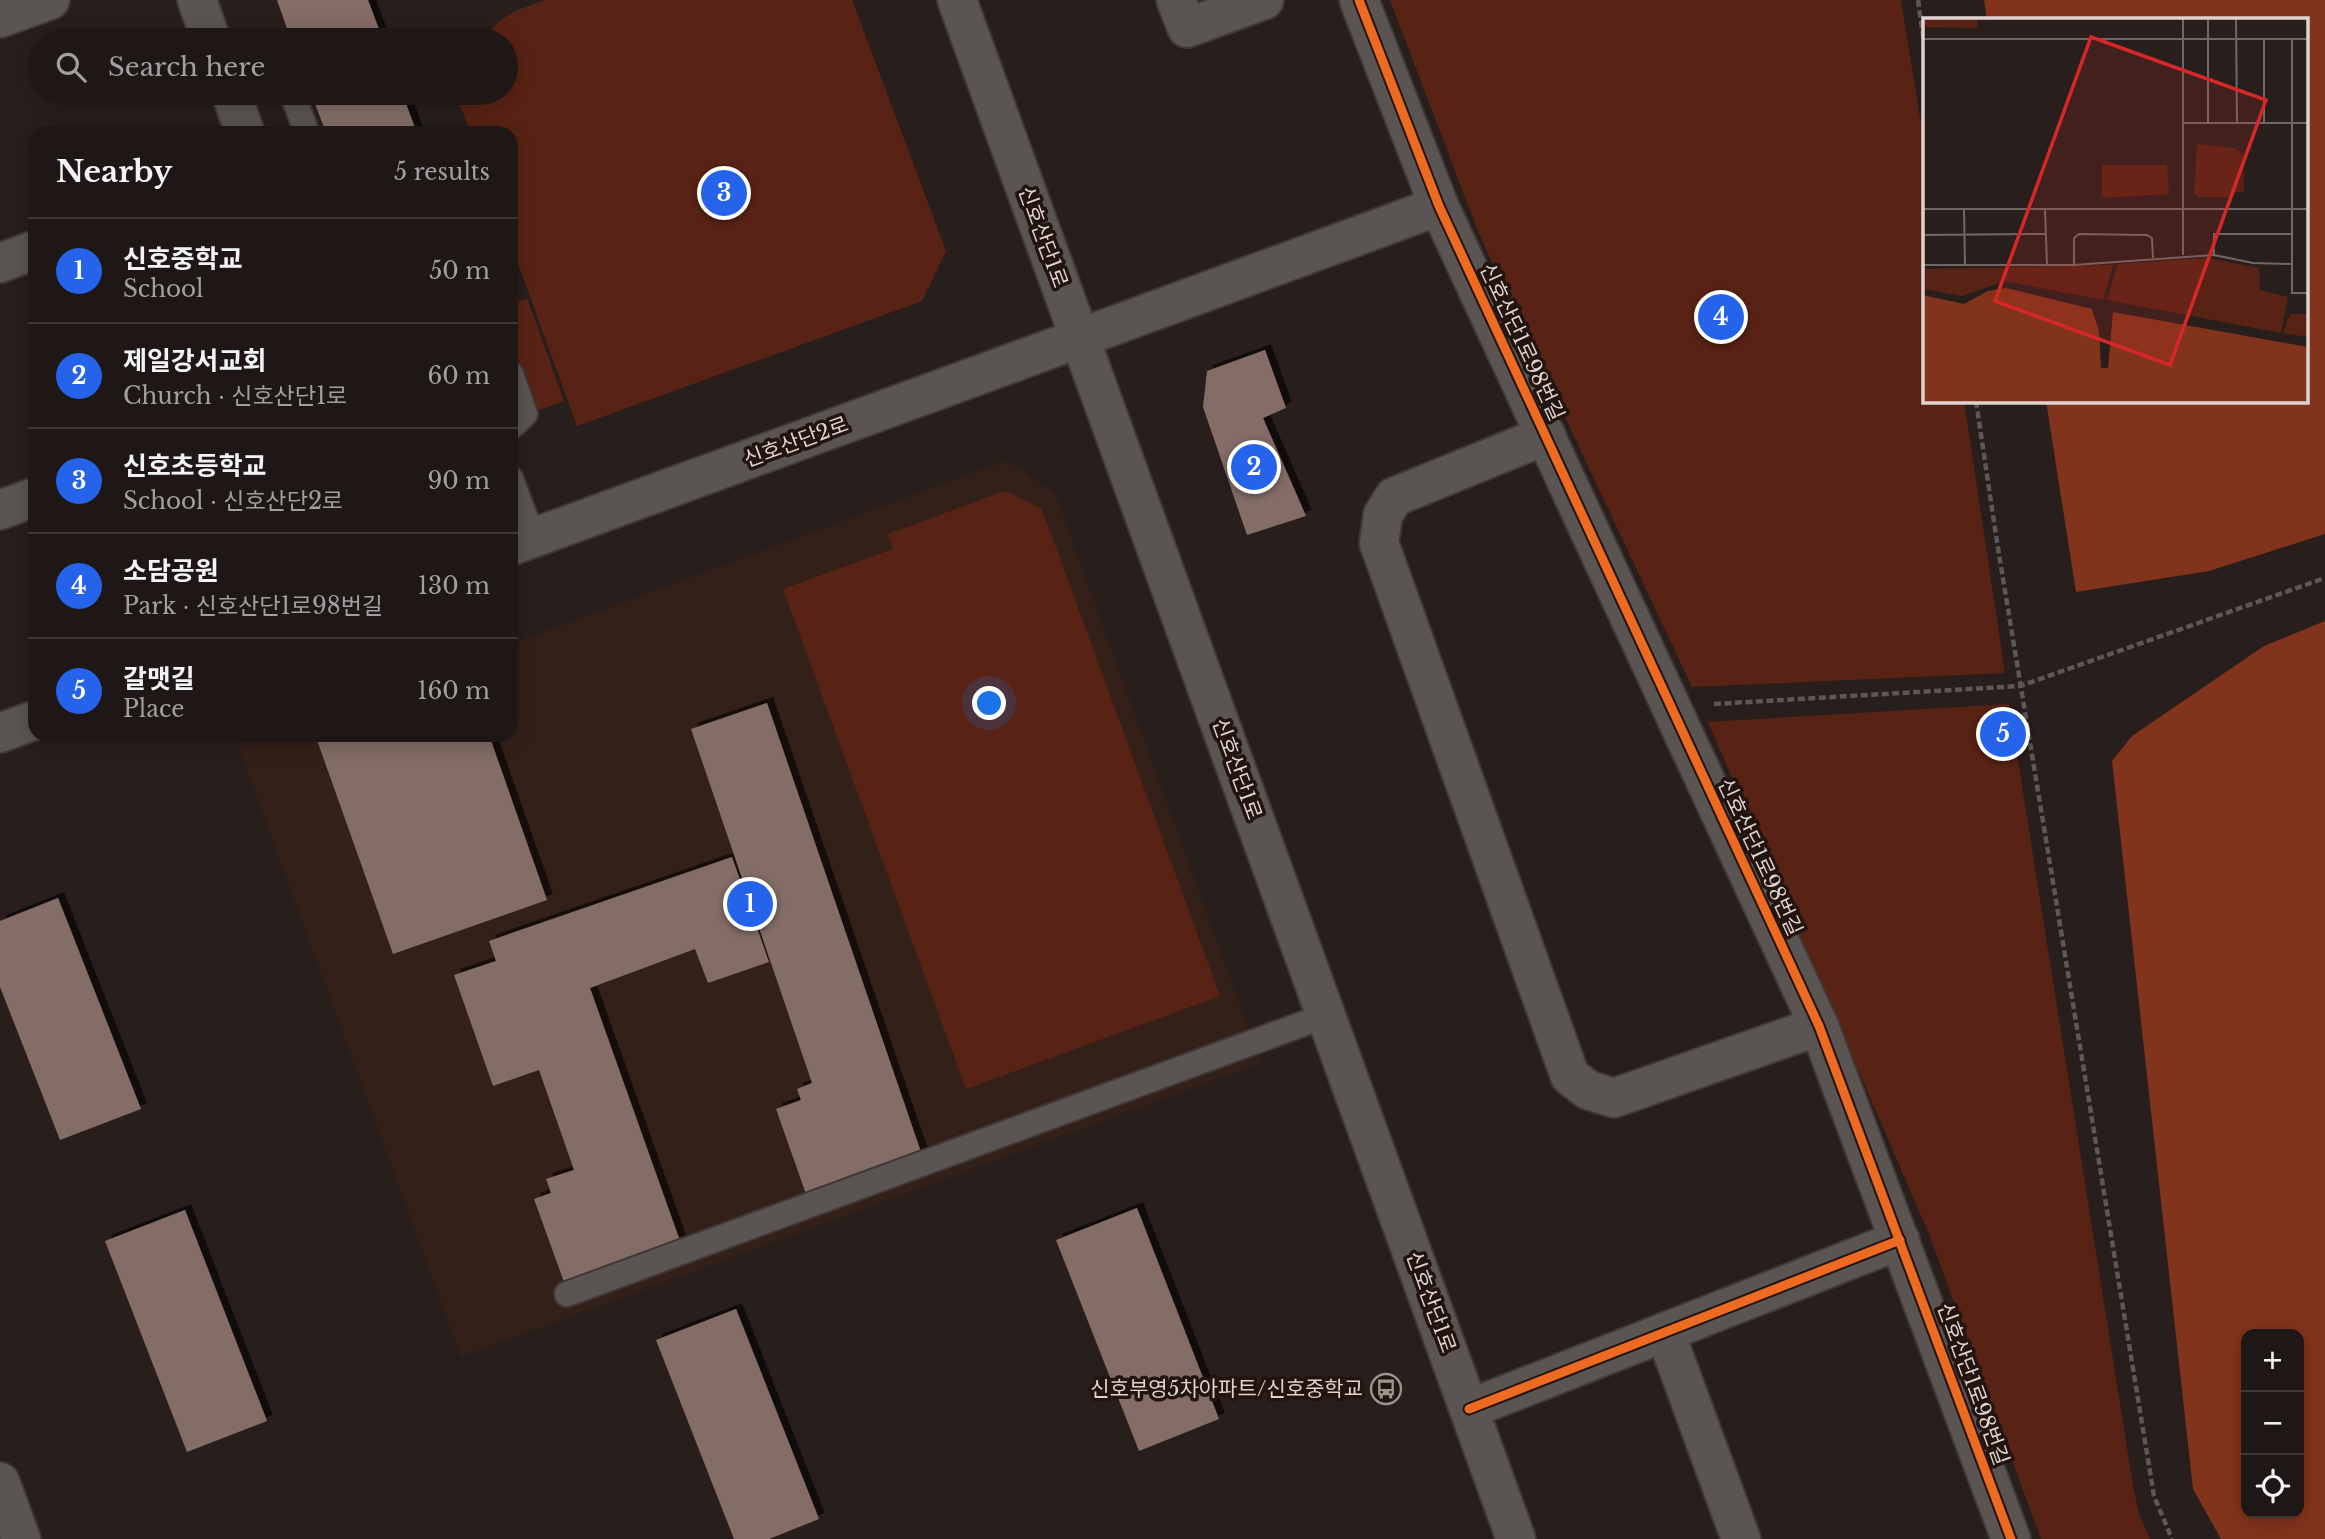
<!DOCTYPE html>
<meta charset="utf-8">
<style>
:root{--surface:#1e1715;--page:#26201e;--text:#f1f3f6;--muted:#a19fa0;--line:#3c3634;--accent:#2563eb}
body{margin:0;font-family:"Libre Baskerville","Noto Sans KR",serif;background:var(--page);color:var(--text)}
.controls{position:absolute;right:21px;bottom:21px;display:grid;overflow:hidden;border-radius:14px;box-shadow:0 4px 18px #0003}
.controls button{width:63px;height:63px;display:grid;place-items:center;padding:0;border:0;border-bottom:2px solid var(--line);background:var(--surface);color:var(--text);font:35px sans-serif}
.you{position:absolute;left:990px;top:704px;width:24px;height:24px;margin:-18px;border:5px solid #fff;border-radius:50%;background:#1a73e8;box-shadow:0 0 0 10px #1a73e833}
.badge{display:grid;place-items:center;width:46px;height:46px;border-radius:50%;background:var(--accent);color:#fff;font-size:23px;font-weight:700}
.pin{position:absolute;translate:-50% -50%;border:4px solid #fff;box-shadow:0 2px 7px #0006}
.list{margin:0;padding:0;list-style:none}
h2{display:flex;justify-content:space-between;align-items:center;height:91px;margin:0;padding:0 28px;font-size:30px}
h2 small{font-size:23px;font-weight:400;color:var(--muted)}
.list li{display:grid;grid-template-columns:46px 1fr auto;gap:21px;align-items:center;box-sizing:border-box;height:105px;padding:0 28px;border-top:2px solid var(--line)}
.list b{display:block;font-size:26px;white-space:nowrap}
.list p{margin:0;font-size:23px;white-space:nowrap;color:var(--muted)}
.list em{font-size:23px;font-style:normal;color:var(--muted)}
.icon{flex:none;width:38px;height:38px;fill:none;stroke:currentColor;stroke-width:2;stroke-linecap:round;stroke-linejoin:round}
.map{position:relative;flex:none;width:2325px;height:1539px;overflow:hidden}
.search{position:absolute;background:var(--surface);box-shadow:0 4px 18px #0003;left:28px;top:28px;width:490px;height:77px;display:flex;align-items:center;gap:18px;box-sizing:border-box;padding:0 24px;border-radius:38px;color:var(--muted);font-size:26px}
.panel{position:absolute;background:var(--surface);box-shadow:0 4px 18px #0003;left:28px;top:126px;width:490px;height:616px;border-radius:21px}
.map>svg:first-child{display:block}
.built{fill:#332019}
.green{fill:#582314}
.water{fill:#82331c;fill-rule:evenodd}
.building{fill:#836d66;filter:url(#shadow)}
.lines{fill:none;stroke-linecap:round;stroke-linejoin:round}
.lane-casing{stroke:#413938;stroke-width:28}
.street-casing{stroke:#413938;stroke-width:42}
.secondary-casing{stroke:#413938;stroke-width:42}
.path{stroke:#5d5755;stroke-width:4.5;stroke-dasharray:7 3.5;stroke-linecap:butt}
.lane{stroke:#5a5452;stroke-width:24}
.street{stroke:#5a5452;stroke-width:38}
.secondary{stroke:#5a5452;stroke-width:38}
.cycleway-casing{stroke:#22140f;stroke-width:13}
.cycleway{stroke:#ed6a23;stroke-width:9}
.labels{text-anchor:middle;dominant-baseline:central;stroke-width:7;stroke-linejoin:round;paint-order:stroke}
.street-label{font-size:21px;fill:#ded3d0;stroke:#22140f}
.poi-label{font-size:21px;fill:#ded3d0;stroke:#22140f;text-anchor:end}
.inset-road{fill:none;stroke:#716764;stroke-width:2}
.view{fill:#d62828;fill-opacity:0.15;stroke:#d62828;stroke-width:3.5}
.inset-edge{fill:none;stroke:#ded3d0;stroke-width:3.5}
</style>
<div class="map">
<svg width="2325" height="1539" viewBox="0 0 2325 1539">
<defs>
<filter id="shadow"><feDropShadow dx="6" dy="-6" stdDeviation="0" flood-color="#0009"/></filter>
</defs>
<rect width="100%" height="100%" fill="#281f1c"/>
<path class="built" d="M1007,460L1055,493L1261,1063L461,1357L238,745L264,735H511V644Z"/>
<g class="green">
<path d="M545,0H852L946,251L922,301L577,426L511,244V133H471L460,105L465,93H506V40H486C497,14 521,9 545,0Z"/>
<path d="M1390,0H1901L1924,143V401H1964L2005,673L1692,687L1479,234Z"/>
<path d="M527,298L564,401L536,411L511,341V305Z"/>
<path d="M1005,491L1042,509L1220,996L966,1089L783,589L893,549L888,534Z"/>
<path d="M2009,704L2133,1486L2139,1514L2150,1539H2041L1929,1234L1708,722Z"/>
</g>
<g class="water">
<path d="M1984,0H2325V534L2209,571L2076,592L2046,401H2306V19H1987Z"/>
<path d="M2325,621V1539H2221L2193,1489L2112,761L2132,736L2264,646ZM2246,1334H2299V1513H2246Z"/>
</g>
<g class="building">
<path d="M277,0H368L383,40H291Z"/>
<path d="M311,93H402L417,133H326Z"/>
<path d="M1265,350L1286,408L1263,418L1306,516L1247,535L1203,407L1207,371Z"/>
<path d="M767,703L922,1155L806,1194L776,1109L801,1100L797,1089L812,1083L691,729Z"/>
<path d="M330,735H489L547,900L393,954L317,740Z"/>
<path d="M732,857L769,962L708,983L695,949L590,988L680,1241L564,1282L534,1199L551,1193L546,1179L574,1170L539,1070L493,1086L454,975L496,961L489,941Z"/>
<path d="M58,898L141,1109L60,1140L0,987V921Z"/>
<path d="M1137,1208L1219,1419L1139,1451L1056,1240Z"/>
<path d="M185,1210L267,1421L187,1452L105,1241Z"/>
<path d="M736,1309L819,1519L769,1539H734L656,1340Z"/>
</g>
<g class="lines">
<g class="lane-casing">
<g id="lane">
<path d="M292,93L307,133"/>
<path d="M511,374L525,414L511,427"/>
<path d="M511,479L533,538"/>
<path d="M567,1294L1327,1015"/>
</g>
</g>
<g class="street-casing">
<g id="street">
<path d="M197,0L211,40"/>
<path d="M1176,0L1187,28L1264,0"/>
<path d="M1359,0L1439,206L1819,1026L2011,1539"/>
<path d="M0,18L50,0"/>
<path d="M231,93L245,133"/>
<path d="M0,263L35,250"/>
<path d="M1080,338L1439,206"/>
<path d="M1546,435L1394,497L1383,515L1379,543L1570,1076L1588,1090L1614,1098L1819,1026"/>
<path d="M0,510L35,497"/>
<path d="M1665,1332L1741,1539"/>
<path d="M1469,1409L1900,1240"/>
</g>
</g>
<g class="secondary-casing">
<g id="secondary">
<path d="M957,0L1516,1539"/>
<path d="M511,546L1080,338"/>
<path d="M0,733L35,720"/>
<path d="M0,1482L21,1539"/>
</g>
</g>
<g class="path">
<path d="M1918,0L1924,43"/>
<path d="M1976,401L1997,542L2154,1496L2172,1539"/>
<path d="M1714,704L2020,686L2325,578"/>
</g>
<use href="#lane" class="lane"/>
<use href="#street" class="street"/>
<use href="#secondary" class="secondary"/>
<g class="cycleway-casing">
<g id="cycleway">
<path d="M1359,0L1439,206L1819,1026L2011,1539"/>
<path d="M1469,1409L1900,1240"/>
</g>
</g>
<use href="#cycleway" class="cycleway"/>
</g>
<defs>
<g id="bus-ring" transform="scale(1.575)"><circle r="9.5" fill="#22140f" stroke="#9e9491" stroke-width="1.5"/><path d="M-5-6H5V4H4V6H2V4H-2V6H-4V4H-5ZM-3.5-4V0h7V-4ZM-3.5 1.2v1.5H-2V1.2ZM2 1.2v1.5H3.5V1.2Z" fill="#9e9491"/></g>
</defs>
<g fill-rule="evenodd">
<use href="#bus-ring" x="1386" y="1389"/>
</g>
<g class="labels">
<g class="street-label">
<text transform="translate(1043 237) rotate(70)">신호산단1로</text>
<text transform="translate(1522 342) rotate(65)">신호산단1로98번길</text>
<text transform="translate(796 442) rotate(-20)">신호산단2로</text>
<text transform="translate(1237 769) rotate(70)">신호산단1로</text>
<text transform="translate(1760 857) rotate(65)">신호산단1로98번길</text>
<text transform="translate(1431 1302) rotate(70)">신호산단1로</text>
<text transform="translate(1973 1384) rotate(70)">신호산단1로98번길</text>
</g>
<g class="poi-label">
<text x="1363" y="1389">신호부영5차아파트/신호중학교</text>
</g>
</g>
<g transform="translate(1923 18)">
<rect width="385" height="385" fill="#281f1c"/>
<path d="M0,1H54V10L0,9ZM274,126L312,130L320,137L321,174H312L311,179H275L271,175ZM179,147H244L246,176L179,180ZM286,240L336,250L337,272L365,279L358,315L184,282L195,246ZM190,247L180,282L82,263L39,278L0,271V251ZM367,296H385V319L360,315Z" fill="#582314"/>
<path d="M83,270L169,291L176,313L178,350H185L190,294L385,329V384H0V277L41,286L65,273Z" fill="#82331c"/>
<path class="inset-road" d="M260,1V191M285,1V105M313,1L314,105M0,21H385M369,21V275H385M260,105H385M341,105V21M0,191H385M41,191L42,247M122,191L124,247M260,191V237M0,217L123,216M291,237V216H369M0,247H151L291,237L330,245L369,246M151,247V220L156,216L224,217L229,220L230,240"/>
<path class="view" d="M168,19L343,82L247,347L72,283Z"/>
<rect width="385" height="385" class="inset-edge"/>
</g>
</svg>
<div class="controls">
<button>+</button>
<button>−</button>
<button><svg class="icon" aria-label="locate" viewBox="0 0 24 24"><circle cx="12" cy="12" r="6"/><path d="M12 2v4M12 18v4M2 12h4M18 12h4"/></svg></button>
</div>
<div class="you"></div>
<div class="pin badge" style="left:750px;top:904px">1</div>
<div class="pin badge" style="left:1254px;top:467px">2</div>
<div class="pin badge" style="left:724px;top:193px">3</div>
<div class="pin badge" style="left:1721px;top:317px">4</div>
<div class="pin badge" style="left:2003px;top:734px">5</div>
<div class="search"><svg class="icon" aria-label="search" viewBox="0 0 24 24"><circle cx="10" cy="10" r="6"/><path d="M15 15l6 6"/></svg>Search here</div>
<section class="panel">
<h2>Nearby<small>5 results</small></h2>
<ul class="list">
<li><span class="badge">1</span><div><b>신호중학교</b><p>School</p></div><em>50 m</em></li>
<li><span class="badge">2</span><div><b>제일강서교회</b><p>Church · 신호산단1로</p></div><em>60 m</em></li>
<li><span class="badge">3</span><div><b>신호초등학교</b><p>School · 신호산단2로</p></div><em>90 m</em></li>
<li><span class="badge">4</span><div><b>소담공원</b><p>Park · 신호산단1로98번길</p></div><em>130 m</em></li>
<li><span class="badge">5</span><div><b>갈맷길</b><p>Place</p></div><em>160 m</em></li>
</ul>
</section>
</div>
